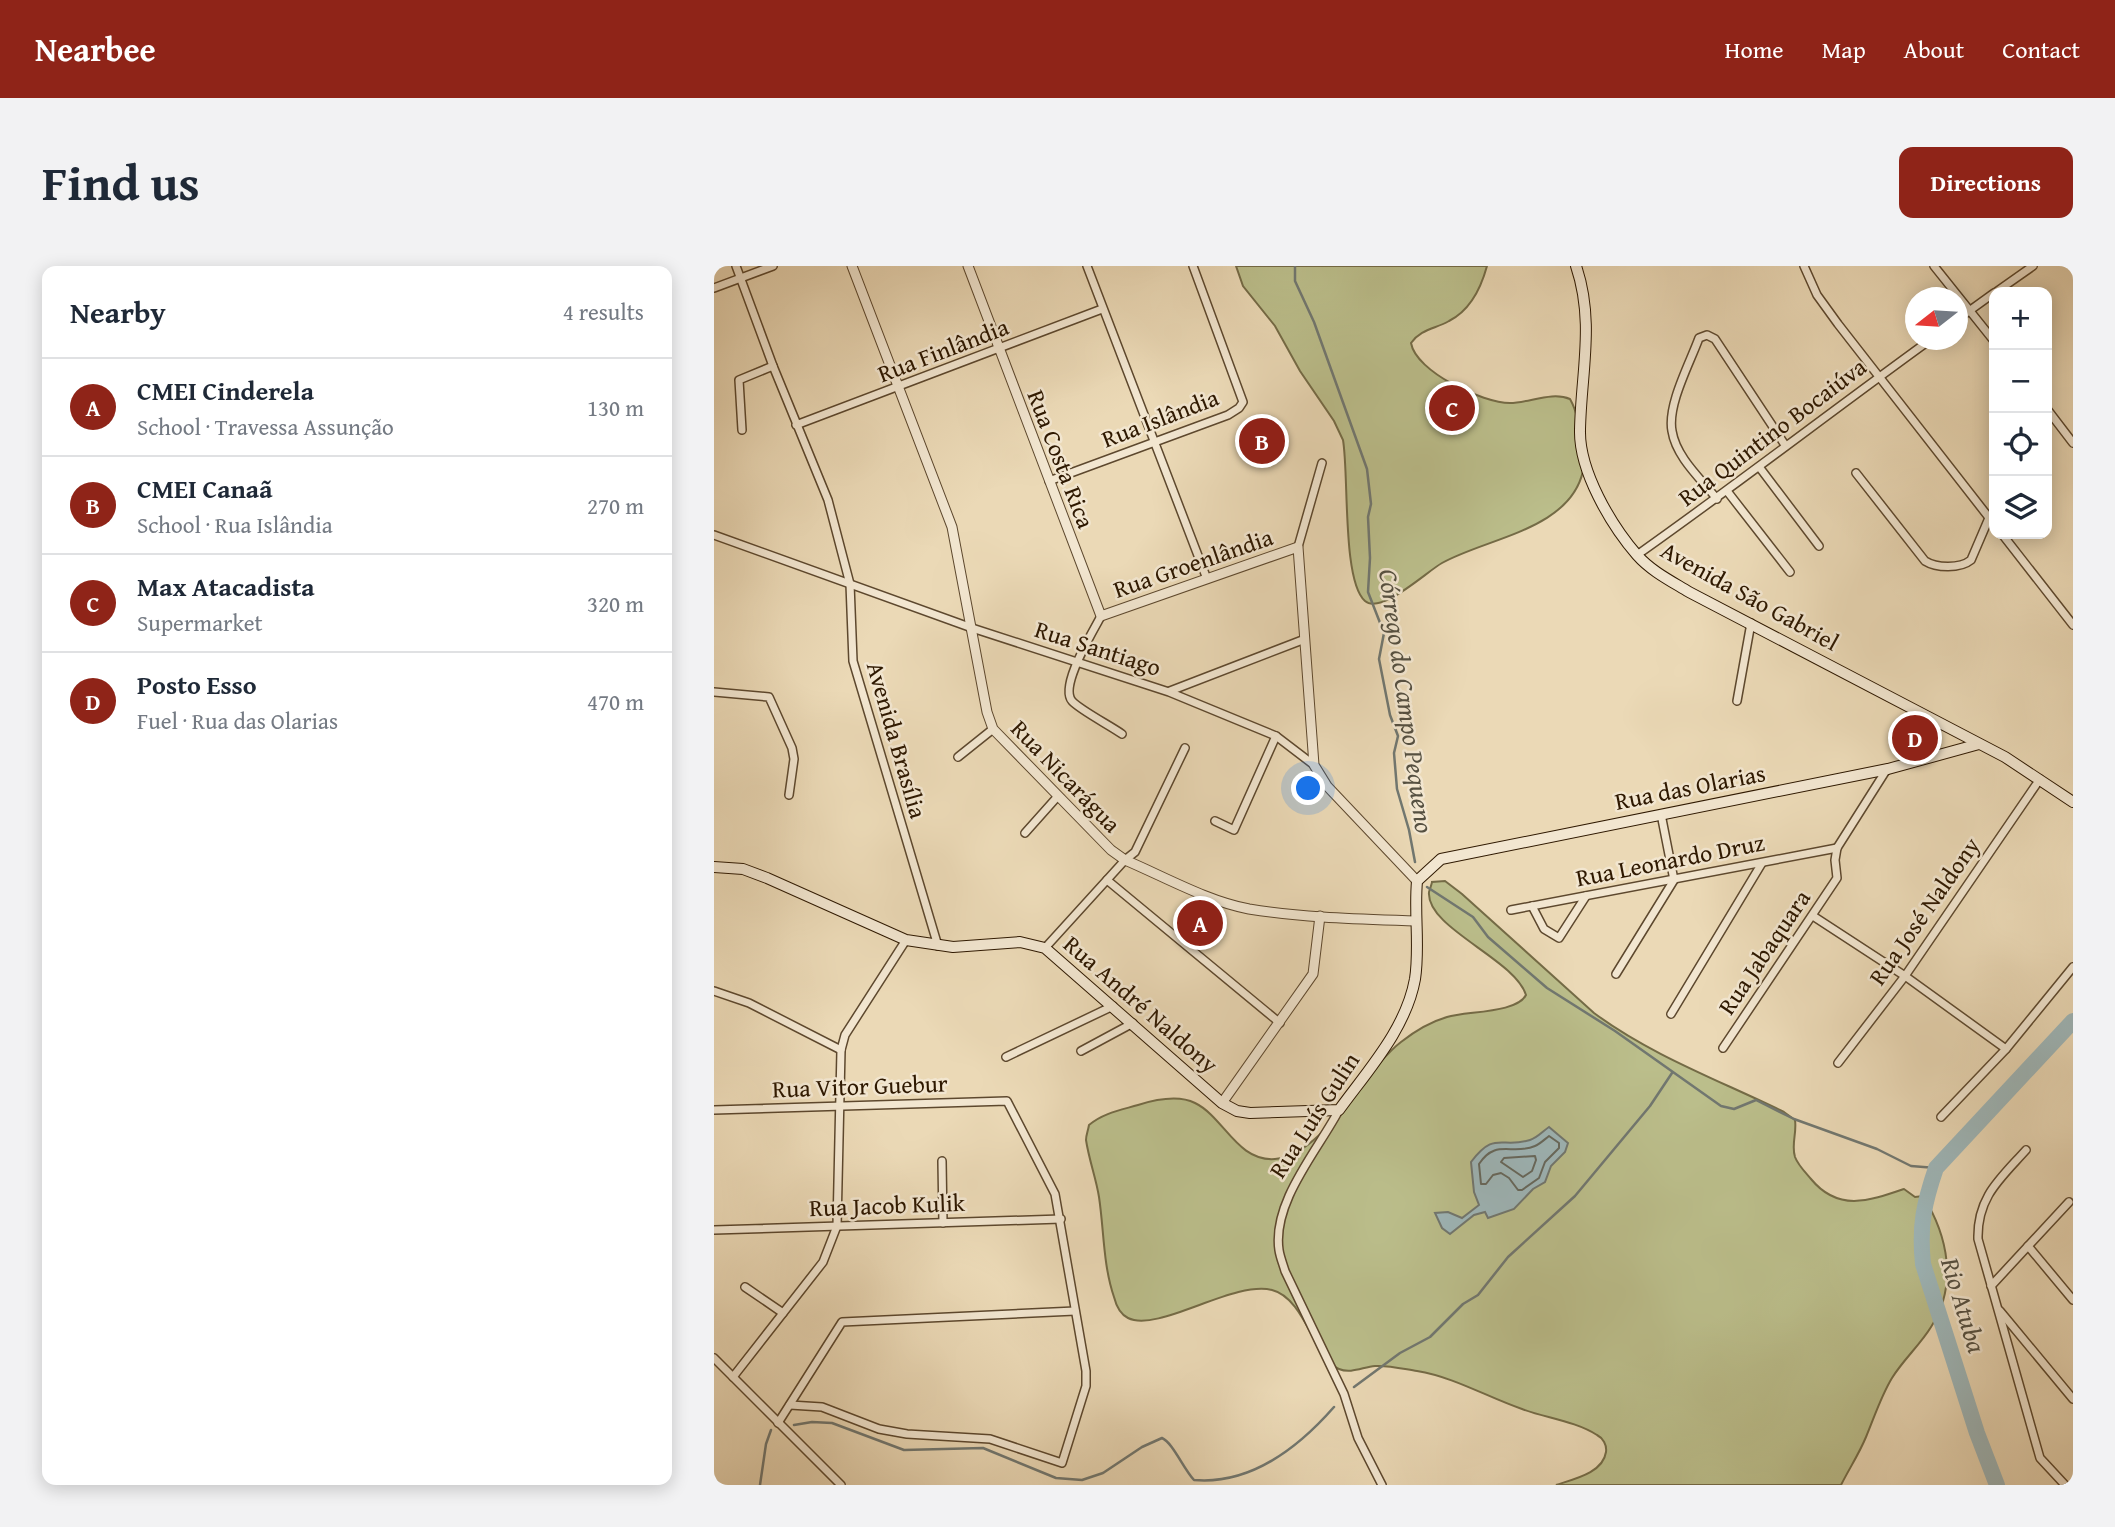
<!DOCTYPE html>
<meta charset="utf-8">
<style>
:root{--surface:#fff;--page:#f2f2f3;--text:#1f2937;--muted:#747a83;--line:#e0e1e3;--accent:#8f2418}
body{margin:0;font-family:"Gentium Book Plus",serif;background:var(--page);color:var(--text)}
.controls{position:absolute;right:21px;top:21px;display:grid;overflow:hidden;border-radius:14px;box-shadow:0 4px 18px #0003}
.controls button{width:63px;height:63px;display:grid;place-items:center;padding:0;border:0;border-bottom:2px solid var(--line);background:var(--surface);color:var(--text);font:35px sans-serif}
.compass{position:absolute;left:1191px;top:21px;width:63px;height:63px;border-radius:50%;background:var(--surface);box-shadow:0 4px 18px #0003;rotate:253deg}
.you{position:absolute;left:595px;top:523px;width:24px;height:24px;margin:-18px;border:5px solid #fff;border-radius:50%;background:#1a73e8;box-shadow:0 0 0 10px #1a73e833}
.badge{display:grid;place-items:center;width:46px;height:46px;border-radius:50%;background:var(--accent);color:#fff;font-size:23px;font-weight:700}
.pin{position:absolute;translate:-50% -50%;border:4px solid #fff;box-shadow:0 2px 7px #0006}
.list{margin:0;padding:0;list-style:none}
h2{display:flex;justify-content:space-between;align-items:center;height:91px;margin:0;padding:0 28px;font-size:30px}
h2 small{font-size:23px;font-weight:400;color:var(--muted)}
.list li{display:grid;grid-template-columns:46px 1fr auto;gap:21px;align-items:center;box-sizing:border-box;height:98px;padding:0 28px;border-top:2px solid var(--line)}
.list b{display:block;font-size:26px;white-space:nowrap}
.list p{margin:0;font-size:23px;white-space:nowrap;color:var(--muted)}
.list em{font-size:23px;font-style:normal;color:var(--muted)}
.icon{flex:none;width:38px;height:38px;fill:none;stroke:currentColor;stroke-width:2;stroke-linecap:round;stroke-linejoin:round}
.map{position:relative;flex:none;width:1359px;height:1219px;overflow:hidden;border-radius:14px}
header{display:flex;align-items:center;gap:42px;box-sizing:border-box;height:98px;padding:0 35px;background:var(--accent);color:#fff}
header strong{font-size:33px}
nav{display:flex;gap:38px;margin-inline-start:auto;font-size:24px}
.intro{display:flex;align-items:center;justify-content:space-between;box-sizing:border-box;height:168px;padding:0 42px}
h1{margin:0;font-size:49px}
.button{padding:18px 32px;border-radius:14px;background:var(--accent);color:#fff;font-size:24px;font-weight:700}
main{display:flex;gap:42px;padding:0 42px}
aside{flex:1;background:var(--surface);border-radius:14px;box-shadow:0 4px 18px #0003}
.map>svg:first-child{display:block}
.green{fill:#bbbe8b;stroke:#746b46;stroke-width:2}
.water{fill:#9eb7ba;stroke:#717770;stroke-width:2}
.lines{fill:none;stroke-linecap:round;stroke-linejoin:round}
.shore{stroke:#66685d;stroke-width:2}
.stream{stroke:#717770;stroke-width:2.5}
.river{stroke:#9eb7ba;stroke-width:16}
.minor-casing{stroke:#5d482e;stroke-width:10}
.tertiary-casing{stroke:#5d482e;stroke-width:11}
.secondary-casing{stroke:#2e1800;stroke-width:12}
.minor{stroke:#f2e6d0;stroke-width:7}
.tertiary{stroke:#f2e6d0;stroke-width:9}
.secondary{stroke:#f2e6d0;stroke-width:10}
.labels{text-anchor:middle;dominant-baseline:central;stroke-width:5;stroke-linejoin:round;paint-order:stroke}
.street-label{font-size:24px;fill:#2e1800;stroke:#f2e6d0}
.water-label{font-size:26px;font-style:italic;fill:#555041;stroke:#f2e6d0}
</style>
<header>
<strong>Nearbee</strong>
<nav><a>Home</a><a>Map</a><a>About</a><a>Contact</a></nav>
</header>
<div class="intro"><h1>Find us</h1><a class="button">Directions</a></div>
<main>
<aside>
<h2>Nearby<small>4 results</small></h2>
<ul class="list">
<li><span class="badge">A</span><div><b>CMEI Cinderela</b><p>School · Travessa Assunção</p></div><em>130 m</em></li>
<li><span class="badge">B</span><div><b>CMEI Canaã</b><p>School · Rua Islândia</p></div><em>270 m</em></li>
<li><span class="badge">C</span><div><b>Max Atacadista</b><p>Supermarket</p></div><em>320 m</em></li>
<li><span class="badge">D</span><div><b>Posto Esso</b><p>Fuel · Rua das Olarias</p></div><em>470 m</em></li>
</ul>
</aside>
<div class="map">
<svg width="1359" height="1219" viewBox="0 0 1359 1219">
<rect width="100%" height="100%" fill="#ebd9b6"/>
<filter id="stains"><feTurbulence type="fractalNoise" baseFrequency=".00286" numOctaves="4"/><feColorMatrix values="0 0 0 0 .2 0 0 0 0 .09 0 0 0 0 .02 0 0 0 .5 -.17"/></filter>
<radialGradient id="worn" r=".72"><stop offset=".6" stop-color="#630" stop-opacity="0"/><stop offset="1" stop-color="#630" stop-opacity=".3"/></radialGradient>
<g class="green">
<path d="M522,0H773C767,22 757,44 735,55C721,63 707,63 697,77C702,106 769,137 796,137C815,137 838,125 856,133C864,147 865,162 867,179C868,187 871,197 869,205C856,264 772,272 728,297C712,306 667,349 651,335C628,315 635,208 629,174L620,155L586,105L561,60L529,20Z"/>
<path d="M731,615L748,628L880,747C938,790 1007,815 1070,846L1081,854C1083,867 1077,879 1081,891C1084,899 1091,906 1097,913C1124,946 1155,935 1190,923L1201,931L1209,930C1234,970 1244,1019 1217,1061C1206,1079 1189,1094 1178,1112C1167,1130 1160,1152 1152,1171C1145,1188 1135,1203 1127,1219H842C860,1213 889,1207 892,1186C893,1179 889,1172 883,1169C861,1155 832,1152 808,1143C773,1131 740,1111 703,1105C690,1103 674,1099 661,1100C649,1101 637,1108 625,1103C601,1094 591,1032 558,1024C520,1014 444,1067 414,1052C406,1048 402,1039 400,1031C389,999 390,964 385,931C382,912 375,894 372,874C372,869 374,865 375,859C389,847 407,844 424,839C440,834 465,829 481,837C510,851 523,896 561,893C611,888 649,805 687,776C701,765 716,756 733,751C754,745 803,747 812,729C801,693 712,662 715,626C715,626 718,617 718,616Z"/>
</g>
<path class="water" d="M835,861L854,877L851,886L837,900L831,916L819,923L800,943L774,952L771,946L760,949L736,968L728,962L721,947L734,946L748,952L765,939L760,926L757,896C781,864 787,883 816,874C823,872 829,865 835,861Z"/>
<g class="lines">
<g class="shore">
<path d="M835,870L845,877V882L831,896L825,912L808,924H804L795,912L787,907L779,909L772,918H767L765,898C782,872 798,890 821,880C826,878 831,873 835,870Z"/>
<path d="M821,890L822,894L818,905L809,911L787,896L790,892Z"/>
</g>
<g class="stream">
<path d="M581,0V15L600,56L653,203L657,238L654,251L656,292L654,326L670,367L665,393L676,449L684,470L680,487L683,523L695,564L701,596"/>
<path d="M713,621L759,651L774,671L833,722L901,765L1007,840L1020,843L1042,834L1080,853L1163,883L1197,900L1222,902"/>
<path d="M640,1121L686,1087L716,1071L749,1038L764,1029L794,991L861,930L936,840L958,807"/>
<path d="M80,1159L98,1156L118,1157L190,1184L269,1182L342,1212L368,1214L389,1207L428,1181L448,1172C459,1177 469,1202 480,1214C537,1219 584,1182 620,1141"/>
<path d="M46,1219L52,1178L57,1164"/>
</g>
<path class="river" d="M1283,1219L1263,1167L1209,998C1205,960 1210,937 1222,902L1359,755"/>
<g class="minor-casing">
<g id="minor">
<path d="M22,0L59,100L114,234L136,318L139,395L224,680"/>
<path d="M373,0L493,313"/>
<path d="M1090,0L1103,29L1124,58L1280,258"/>
<path d="M1220,0L1280,75"/>
<path d="M0,22L59,0"/>
<path d="M1282,26L1319,0"/>
<path d="M1244,53L1280,27"/>
<path d="M1333,143L1359,177"/>
<path d="M82,159L388,43"/>
<path d="M28,164L25,114L59,100"/>
<path d="M1046,202L1105,280"/>
<path d="M1142,207L1211,295C1222,302 1246,303 1257,294L1275,252"/>
<path d="M335,215L514,149L525,142L529,136L479,0"/>
<path d="M1013,225L1076,306"/>
<path d="M1003,233C987,213 962,191 958,165C953,139 976,97 985,72L993,69L1001,73L1071,179"/>
<path d="M1288,268L1359,359"/>
<path d="M0,269L258,362L455,426L562,470L600,499"/>
<path d="M584,281L608,197"/>
<path d="M923,289C1022,219 1118,145 1216,74"/>
<path d="M387,350C379,366 345,420 358,435C366,444 397,460 408,468"/>
<path d="M456,425L591,373"/>
<path d="M0,426L55,431L78,482L80,493L75,529"/>
<path d="M1023,435L1037,357"/>
<path d="M244,491L279,463"/>
<path d="M501,555L520,564L562,470"/>
<path d="M311,567L344,530"/>
<path d="M393,614L566,757"/>
<path d="M818,640L830,663L845,672L872,630"/>
<path d="M797,644L1123,582"/>
<path d="M1099,650L1191,710L1292,783"/>
<path d="M331,682L411,594L421,586L471,482"/>
<path d="M902,708L960,614L947,548"/>
<path d="M0,725L35,737L127,784"/>
<path d="M957,748L1048,597"/>
<path d="M1009,782L1123,612L1121,594L1123,582L1173,503"/>
<path d="M367,785L419,757"/>
<path d="M292,791L399,740"/>
<path d="M1124,797L1191,710L1326,513"/>
<path d="M0,844L293,835L341,928L372,1105V1120L348,1197L276,1173L193,1168L165,1163L108,1141L76,1139"/>
<path d="M625,844C604,884 558,936 565,984C566,991 569,998 571,1005L630,1128L644,1172L668,1219"/>
<path d="M1227,851L1292,783L1359,701"/>
<path d="M1312,884C1286,913 1263,931 1264,973L1326,1192L1351,1219"/>
<path d="M228,895L229,957"/>
<path d="M0,964L347,953"/>
<path d="M1314,980L1359,1034"/>
<path d="M1277,1020L1355,936"/>
<path d="M31,1021L69,1047"/>
<path d="M1286,1045L1359,1133"/>
<path d="M0,1092L127,1219"/>
<path d="M19,1111L109,996L123,960L127,784L131,769L192,674"/>
<path d="M64,1157L128,1056L361,1045"/>
<path d="M0,1218L1,1219"/>
</g>
</g>
<g class="tertiary-casing">
<g id="tertiary">
<path d="M138,0L238,261L273,446L279,463L397,584L411,594C451,611 493,635 535,643C590,652 646,653 701,655"/>
<path d="M254,0L387,350L584,281L600,499L613,520L703,615"/>
<path d="M508,837L599,708L606,650"/>
</g>
</g>
<g class="secondary-casing">
<g id="secondary">
<path d="M862,0C881,56 867,107 866,164C865,205 897,259 923,289C937,305 957,315 975,326L1291,491L1359,536"/>
<path d="M0,601L29,603L53,612L192,674L239,681L306,676L331,682L508,837L523,845L536,847L625,844C654,804 692,763 701,713C706,681 700,648 703,615L727,593L1174,503L1265,478"/>
</g>
</g>
<use href="#minor" class="minor"/>
<use href="#tertiary" class="tertiary"/>
<use href="#secondary" class="secondary"/>
</g>
<g class="labels">
<g class="street-label">
<text transform="translate(229 84) rotate(-21)">Rua Finlândia</text>
<text transform="translate(446 152) rotate(-21)">Rua Islândia</text>
<text transform="translate(1058 166) rotate(-37)">Rua Quintino Bocaiúva</text>
<text transform="translate(347 193) rotate(69)">Rua Costa Rica</text>
<text transform="translate(479 297) rotate(-19)">Rua Groenlândia</text>
<text transform="translate(1036 330) rotate(29)">Avenida São Gabriel</text>
<text transform="translate(384 382) rotate(18)">Rua Santiago</text>
<text transform="translate(183 474) rotate(74)">Avenida Brasília</text>
<text transform="translate(352 510) rotate(46)">Rua Nicarágua</text>
<text transform="translate(976 521) rotate(-11)">Rua das Olarias</text>
<text transform="translate(956 594) rotate(-11)">Rua Leonardo Druz</text>
<text transform="translate(1210 645) rotate(-55)">Rua José Naldony</text>
<text transform="translate(1050 686) rotate(-56)">Rua Jabaquara</text>
<text transform="translate(427 738) rotate(41)">Rua André Naldony</text>
<text transform="translate(146 820) rotate(-2)">Rua Vitor Guebur</text>
<text transform="translate(600 849) rotate(-57)">Rua Luís Gulin</text>
<text transform="translate(173 939) rotate(-2)">Rua Jacob Kulik</text>
</g>
<g class="water-label">
<text transform="translate(693 435) rotate(82)">Córrego do Campo Pequeno</text>
<text transform="translate(1250 1039) rotate(73)">Rio Atuba</text>
</g>
</g>
<rect width="100%" height="100%" filter="url(#stains)"/>
<rect width="100%" height="100%" fill="url(#worn)"/>
</svg>
<div class="controls">
<button>+</button>
<button>−</button>
<button><svg class="icon" aria-label="locate" viewBox="0 0 24 24"><circle cx="12" cy="12" r="6"/><path d="M12 2v4M12 18v4M2 12h4M18 12h4"/></svg></button>
<button><svg class="icon" aria-label="layers" viewBox="0 0 24 24"><path d="M12 4l9 5-9 5-9-5zM3 14l9 5 9-5"/></svg></button>
</div>
<svg class="compass" viewBox="-18 -18 36 36"><path d="M0-13l5 13h-10z" fill="#e53935"/><path d="M0 13l5-13h-10z" fill="#747a83"/></svg>
<div class="you"></div>
<div class="pin badge" style="left:486px;top:657px">A</div>
<div class="pin badge" style="left:548px;top:175px">B</div>
<div class="pin badge" style="left:738px;top:142px">C</div>
<div class="pin badge" style="left:1201px;top:472px">D</div>
</div>
</main>
